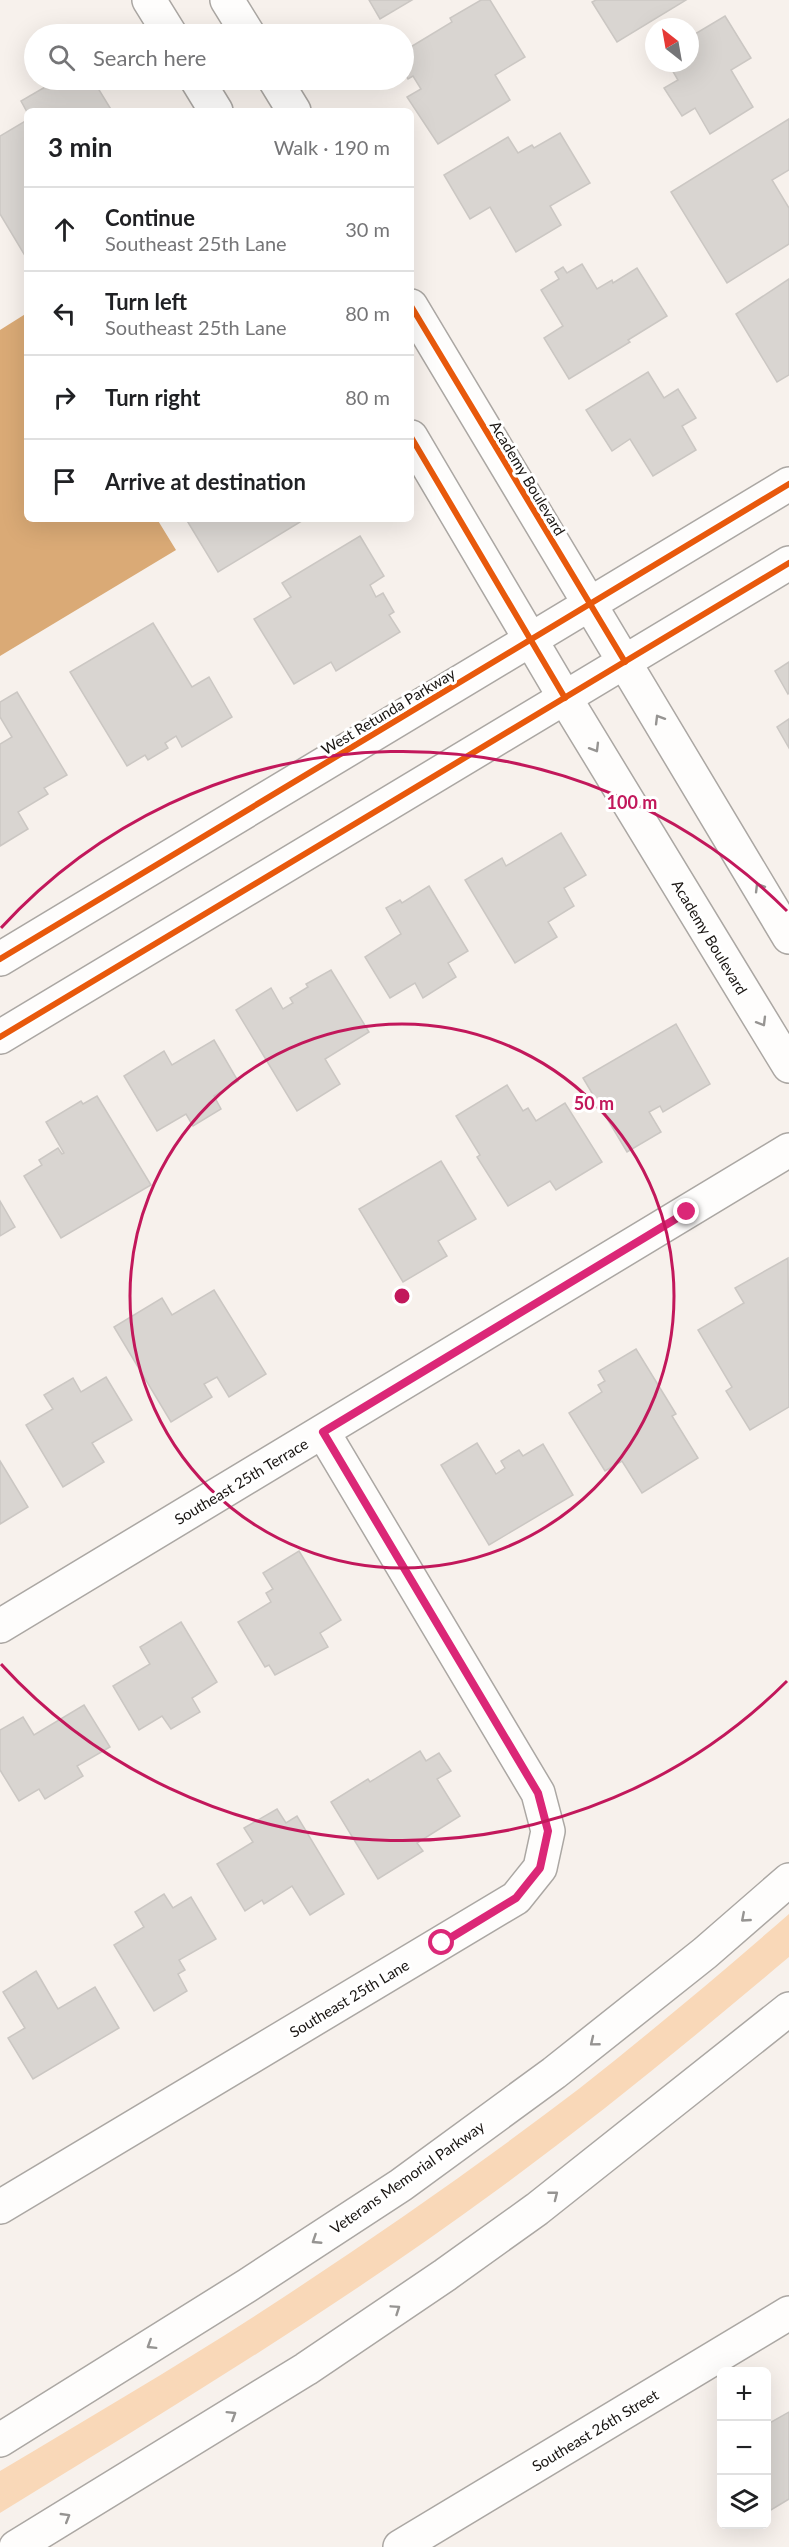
<!DOCTYPE html>
<meta charset="utf-8">
<style>
:root{--surface:#fff;--page:#f2f2f2;--text:#202124;--muted:#757577;--line:#e0e0e0}
body{margin:0;font-family:Lato,sans-serif;background:var(--page);color:var(--text)}
.controls{position:absolute;right:18px;bottom:18px;display:grid;overflow:hidden;border-radius:9px;box-shadow:0 6px 24px #0002}
.controls button{width:54px;height:54px;display:grid;place-items:center;padding:0;border:0;border-bottom:2px solid var(--line);background:var(--surface);color:var(--text);font:30px sans-serif}
.compass{position:absolute;left:645px;top:18px;width:54px;height:54px;border-radius:50%;background:var(--surface);box-shadow:0 6px 24px #0002;rotate:329deg}
.stop{position:absolute;width:18px;height:18px;margin:-14px;border:4px solid #db2777;border-radius:50%;background:#fff}
.stop.end{background:#db2777;border-color:#fff;box-shadow:0 2px 6px #0008}
.list{margin:0;padding:0;list-style:none}
h2{display:flex;justify-content:space-between;align-items:center;height:78px;margin:0;padding:0 24px;font-size:26px}
h2 small{font-size:20px;font-weight:400;color:var(--muted)}
.list li{display:grid;grid-template-columns:39px 1fr auto;gap:18px;align-items:center;box-sizing:border-box;height:84px;padding:0 24px;border-top:2px solid var(--line)}
.list b{display:block;font-size:22px;white-space:nowrap}
.list p{margin:0;font-size:20px;white-space:nowrap;color:var(--muted)}
.list em{font-size:20px;font-style:normal;color:var(--muted)}
.icon{flex:none;width:33px;height:33px;fill:none;stroke:currentColor;stroke-width:2;stroke-linecap:round;stroke-linejoin:round}
.map{position:relative;flex:none;width:789px;height:2547px;overflow:hidden}
.search{position:absolute;background:var(--surface);box-shadow:0 6px 24px #0002;left:24px;top:24px;width:390px;height:66px;display:flex;align-items:center;gap:15px;box-sizing:border-box;padding:0 21px;border-radius:33px;color:var(--muted);font-size:22px}
.panel{position:absolute;background:var(--surface);box-shadow:0 6px 24px #0002;left:24px;top:108px;width:390px;height:414px;border-radius:9px}
.map>svg:first-child{display:block}
.green{fill:#f9d8b8}
.water{fill:#daaa76}
.building{fill:#d9d5d1;stroke:#cbc7c3;stroke-width:1.5}
.lines{fill:none;stroke-linecap:round;stroke-linejoin:round}
.minor-casing{stroke:#aba7a3;stroke-width:36}
.highway-casing{stroke:#aba7a3;stroke-width:36}
.minor{stroke:#fefdfc;stroke-width:33}
.highway{stroke:#fefdfc;stroke-width:33}
.cycleway-casing{stroke:#fff;stroke-width:10}
.cycleway{stroke:#e8590c;stroke-width:6}
.oneway{stroke:#969492}
.route{stroke:#db2777;stroke-width:8}
.ring{fill:none;stroke:#c2185b;stroke-width:3}
.labels{text-anchor:middle;dominant-baseline:central;stroke-width:6;stroke-linejoin:round;paint-order:stroke}
.street-label{font-size:15px;fill:#181411;stroke:#fff}
.centre{fill:#c2185b;stroke:#fff;stroke-width:3}
.ring-label{font-size:18px;text-anchor:middle;font-weight:bold;fill:#c2185b;stroke:#fff;stroke-width:6;stroke-linejoin:round;paint-order:stroke}
</style>
<div class="map">
<svg width="789" height="2547" viewBox="0 0 789 2547">
<rect width="100%" height="100%" fill="#f7f1ec"/>
<path class="green" d="M789,1914V1957C693,2038 597,2117 497,2190C338,2307 168,2410 0,2513V2471C97,2413 195,2356 290,2293C388,2228 486,2160 580,2088C651,2032 720,1974 789,1914Z"/>
<path class="water" d="M27,313V519H157L176,550L0,656V330Z"/>
<g class="building">
<path d="M369,0H412L380,19Z"/>
<path d="M481,0H490L525,57L495,75L510,100L438,144L407,97L421,89L413,76L408,79L404,72V51L452,22L450,18Z"/>
<path d="M596,0H686L617,42L592,2Z"/>
<path d="M725,16L751,58L731,70L753,107L710,134L695,108L682,116L664,88L678,80L668,63H690V37Z"/>
<path d="M57,80H93L112,111L27,112L21,101Z"/>
<path d="M789,119V170L772,180L789,208V244L727,283L671,192Z"/>
<path d="M27,120V259L0,214V136Z"/>
<path d="M560,133L590,183L550,206L561,225L516,252L490,207L470,219L444,175L508,137L518,153L532,145L534,148Z"/>
<path d="M582,264L597,289L612,280L613,283L637,268L667,316L628,340L630,342L569,379L544,338L563,326L541,290L559,279L555,272L563,267L567,273Z"/>
<path d="M789,279V375L777,382L736,314Z"/>
<path d="M648,372L664,398L678,389L696,418L682,426L696,450L653,476L630,439L612,451L586,410Z"/>
<path d="M186,519H305L218,572Z"/>
<path d="M360,536L384,576L370,585L376,597L383,593L394,612L389,615L400,632L336,671L331,662L294,684L254,619L291,597L282,583Z"/>
<path d="M153,623L192,687L209,677L232,717L182,747L176,736L165,743L168,748L148,760L145,755L127,766L70,672Z"/>
<path d="M789,662V693L788,694L775,671Z"/>
<path d="M17,692L67,775L44,788L48,794L18,812L28,829L0,846V744L12,737L0,717V702Z"/>
<path d="M789,719V748L777,727Z"/>
<path d="M561,833L586,875L564,888L574,906L548,922L557,937L515,963L465,880L502,858L506,866Z"/>
<path d="M429,886L468,951L448,963L456,977L423,998L415,983L390,998L365,957L401,934L386,908L400,900L402,903Z"/>
<path d="M331,970L369,1032L325,1059L340,1084L297,1111L236,1010L271,988L283,1009L293,1003L290,998L308,987L306,984Z"/>
<path d="M676,1024L710,1084L663,1112L660,1106L649,1112L661,1132L627,1152L583,1078Z"/>
<path d="M214,1040L238,1081L214,1096L221,1109L193,1126L186,1114L157,1131L124,1076L164,1051L172,1065Z"/>
<path d="M507,1085L523,1111L528,1108L536,1121L565,1103L602,1162L556,1190L550,1181L508,1206L477,1157L480,1155L456,1116Z"/>
<path d="M97,1096L151,1185L61,1238L24,1176L42,1165L39,1160L58,1148L62,1154L64,1153L46,1122L81,1101L83,1104Z"/>
<path d="M441,1161L476,1219L438,1241L447,1256L403,1282L359,1209Z"/>
<path d="M0,1201L15,1227L0,1236Z"/>
<path d="M788,1258L789,1407L750,1430L726,1391L732,1387L698,1330L744,1303L735,1288Z"/>
<path d="M214,1290L266,1374L229,1397L217,1377L204,1384L212,1397L171,1422L114,1327L162,1298L172,1315Z"/>
<path d="M636,1349L676,1414L672,1416L698,1458L642,1493L622,1461L605,1471L569,1413L602,1392L598,1385L605,1381L599,1371Z"/>
<path d="M106,1377L132,1420L92,1443L104,1462L63,1487L26,1425L53,1409L44,1395L73,1378L81,1392Z"/>
<path d="M477,1443L496,1474L505,1468L501,1461L519,1450L523,1456L543,1444L573,1495L489,1545L441,1465Z"/>
<path d="M0,1461L28,1507L0,1524Z"/>
<path d="M299,1551L341,1620L320,1633L328,1647L275,1675L269,1665L265,1667L238,1622L271,1602L266,1593L273,1589L263,1573Z"/>
<path d="M181,1622L217,1682L192,1698L200,1712L171,1729L162,1716L139,1730L113,1686L150,1664L140,1647Z"/>
<path d="M84,1705L110,1747L77,1766L83,1776L45,1799L39,1789L19,1801L0,1770V1730L23,1717L34,1735Z"/>
<path d="M420,1751L426,1761L439,1753L451,1771L437,1779L460,1816L417,1843L423,1851L378,1879L331,1802L368,1779L370,1782Z"/>
<path d="M277,1809L286,1823L297,1816L344,1894L310,1915L292,1886L264,1904L262,1900L245,1911L217,1864L253,1842L244,1828Z"/>
<path d="M164,1894L173,1908L191,1897L216,1939L179,1960L185,1970L178,1974L187,1991L154,2011L114,1945L144,1927L135,1912Z"/>
<path d="M36,1971L58,2009L95,1987L119,2028L33,2079L8,2038L25,2028L3,1992Z"/>
<path d="M789,2412V2499L766,2513V2425Z"/>
</g>
<g class="lines">
<g class="minor-casing">
<g id="minor">
<path d="M149,0L170,34"/>
<path d="M227,0L248,34"/>
<path d="M197,80L216,111"/>
<path d="M275,80L294,111"/>
<path d="M411,306L789,937"/>
<path d="M411,437L565,698L789,1066"/>
<path d="M0,959L789,484"/>
<path d="M0,1037L789,563"/>
<path d="M0,1626L789,1150"/>
<path d="M0,2207L516,1898L540,1868L548,1831L538,1793L323,1432"/>
<path d="M400,2547L789,2313"/>
</g>
</g>
<g class="highway-casing">
<g id="highway">
<path d="M0,2440L248,2285L401,2185L554,2073L705,1953L789,1880"/>
<path d="M16,2547L306,2369L445,2275L537,2209L789,2009"/>
</g>
</g>
<use href="#minor" class="minor"/>
<use href="#highway" class="highway"/>
<g class="cycleway-casing">
<g id="cycleway">
<path d="M411,306L625,662"/>
<path d="M411,437L565,698"/>
<path d="M0,959L789,484"/>
<path d="M0,1037L789,563"/>
</g>
</g>
<use href="#cycleway" class="cycleway"/>
</g>
<defs><path id="oneway-chevron" d="M-2-3.5L2.5 0L-2 3.5" fill="none" stroke-width="1.6" stroke-linecap="round" stroke-linejoin="round" transform="scale(1.5)"/></defs>
<g class="oneway">
<use href="#oneway-chevron" transform="translate(659 719) rotate(-121)"/>
<use href="#oneway-chevron" transform="translate(595 748) rotate(59)"/>
<use href="#oneway-chevron" transform="translate(759 887) rotate(-121)"/>
<use href="#oneway-chevron" transform="translate(762 1022) rotate(59)"/>
<use href="#oneway-chevron" transform="translate(745 1918) rotate(139)"/>
<use href="#oneway-chevron" transform="translate(594 2042) rotate(141)"/>
<use href="#oneway-chevron" transform="translate(554 2195) rotate(-38)"/>
<use href="#oneway-chevron" transform="translate(316 2240) rotate(147)"/>
<use href="#oneway-chevron" transform="translate(396 2309) rotate(-34)"/>
<use href="#oneway-chevron" transform="translate(151 2345) rotate(148)"/>
<use href="#oneway-chevron" transform="translate(232 2415) rotate(-32)"/>
<use href="#oneway-chevron" transform="translate(66 2517) rotate(-31)"/>
</g>
<g class="lines">
<path class="route" d="M442,1943L516,1898L540,1868L548,1831L538,1793L323,1432L687,1212"/>
</g>
<g class="ring">
<circle cx="402" cy="1296" r="272"/>
<path d="M787 1681A544 544 0 0 1 1 1664M1 928A544 544 0 0 1 787 911"/>
</g>
<g class="labels">
<g class="street-label">
<text transform="translate(528 478) rotate(59)">Academy Boulevard</text>
<text transform="translate(388 711) rotate(-31)">West Retunda Parkway</text>
<text transform="translate(710 937) rotate(59)">Academy Boulevard</text>
<text transform="translate(241 1481) rotate(-31)">Southeast 25th Terrace</text>
<text transform="translate(349 1998) rotate(-31)">Southeast 25th Lane</text>
<text transform="translate(407 2177) rotate(-35)">Veterans Memorial Parkway</text>
<text transform="translate(595 2430) rotate(-31)">Southeast 26th Street</text>
</g>
</g>
<circle cx="402" cy="1296" r="9" class="centre"/>
<g class="ring-label">
<text x="632" y="809">100 m</text>
<text x="594" y="1110">50 m</text>
</g>
</svg>
<div class="controls">
<button>+</button>
<button>−</button>
<button><svg class="icon" aria-label="layers" viewBox="0 0 24 24"><path d="M12 4l9 5-9 5-9-5zM3 14l9 5 9-5"/></svg></button>
</div>
<svg class="compass" viewBox="-18 -18 36 36"><path d="M0-13l5 13h-10z" fill="#e53935"/><path d="M0 13l5-13h-10z" fill="#757577"/></svg>
<div class="stop" style="left:442px;top:1943px"></div>
<div class="stop end" style="left:687px;top:1212px"></div>
<div class="search"><svg class="icon" aria-label="search" viewBox="0 0 24 24"><circle cx="10" cy="10" r="6"/><path d="M15 15l6 6"/></svg>Search here</div>
<section class="panel">
<h2>3 min<small>Walk · 190 m</small></h2>
<ul class="list">
<li><svg class="icon" aria-label="ahead" viewBox="0 0 24 24"><path d="M12 20V5M6 11l6-6 6 6"/></svg><div><b>Continue</b><p>Southeast 25th Lane</p></div><em>30 m</em></li>
<li><svg class="icon" aria-label="left" viewBox="0 0 24 24"><path d="M17 20v-9H6M10 6l-5 5 5 5"/></svg><div><b>Turn left</b><p>Southeast 25th Lane</p></div><em>80 m</em></li>
<li><svg class="icon" aria-label="right" viewBox="0 0 24 24"><path d="M7 20v-9h11M14 6l5 5-5 5"/></svg><div><b>Turn right</b></div><em>80 m</em></li>
<li><svg class="icon" aria-label="arrive" viewBox="0 0 24 24"><path d="M6 21V4h12l-3 4 3 4H6"/></svg><div><b>Arrive at destination</b></div></li>
</ul>
</section>
</div>
